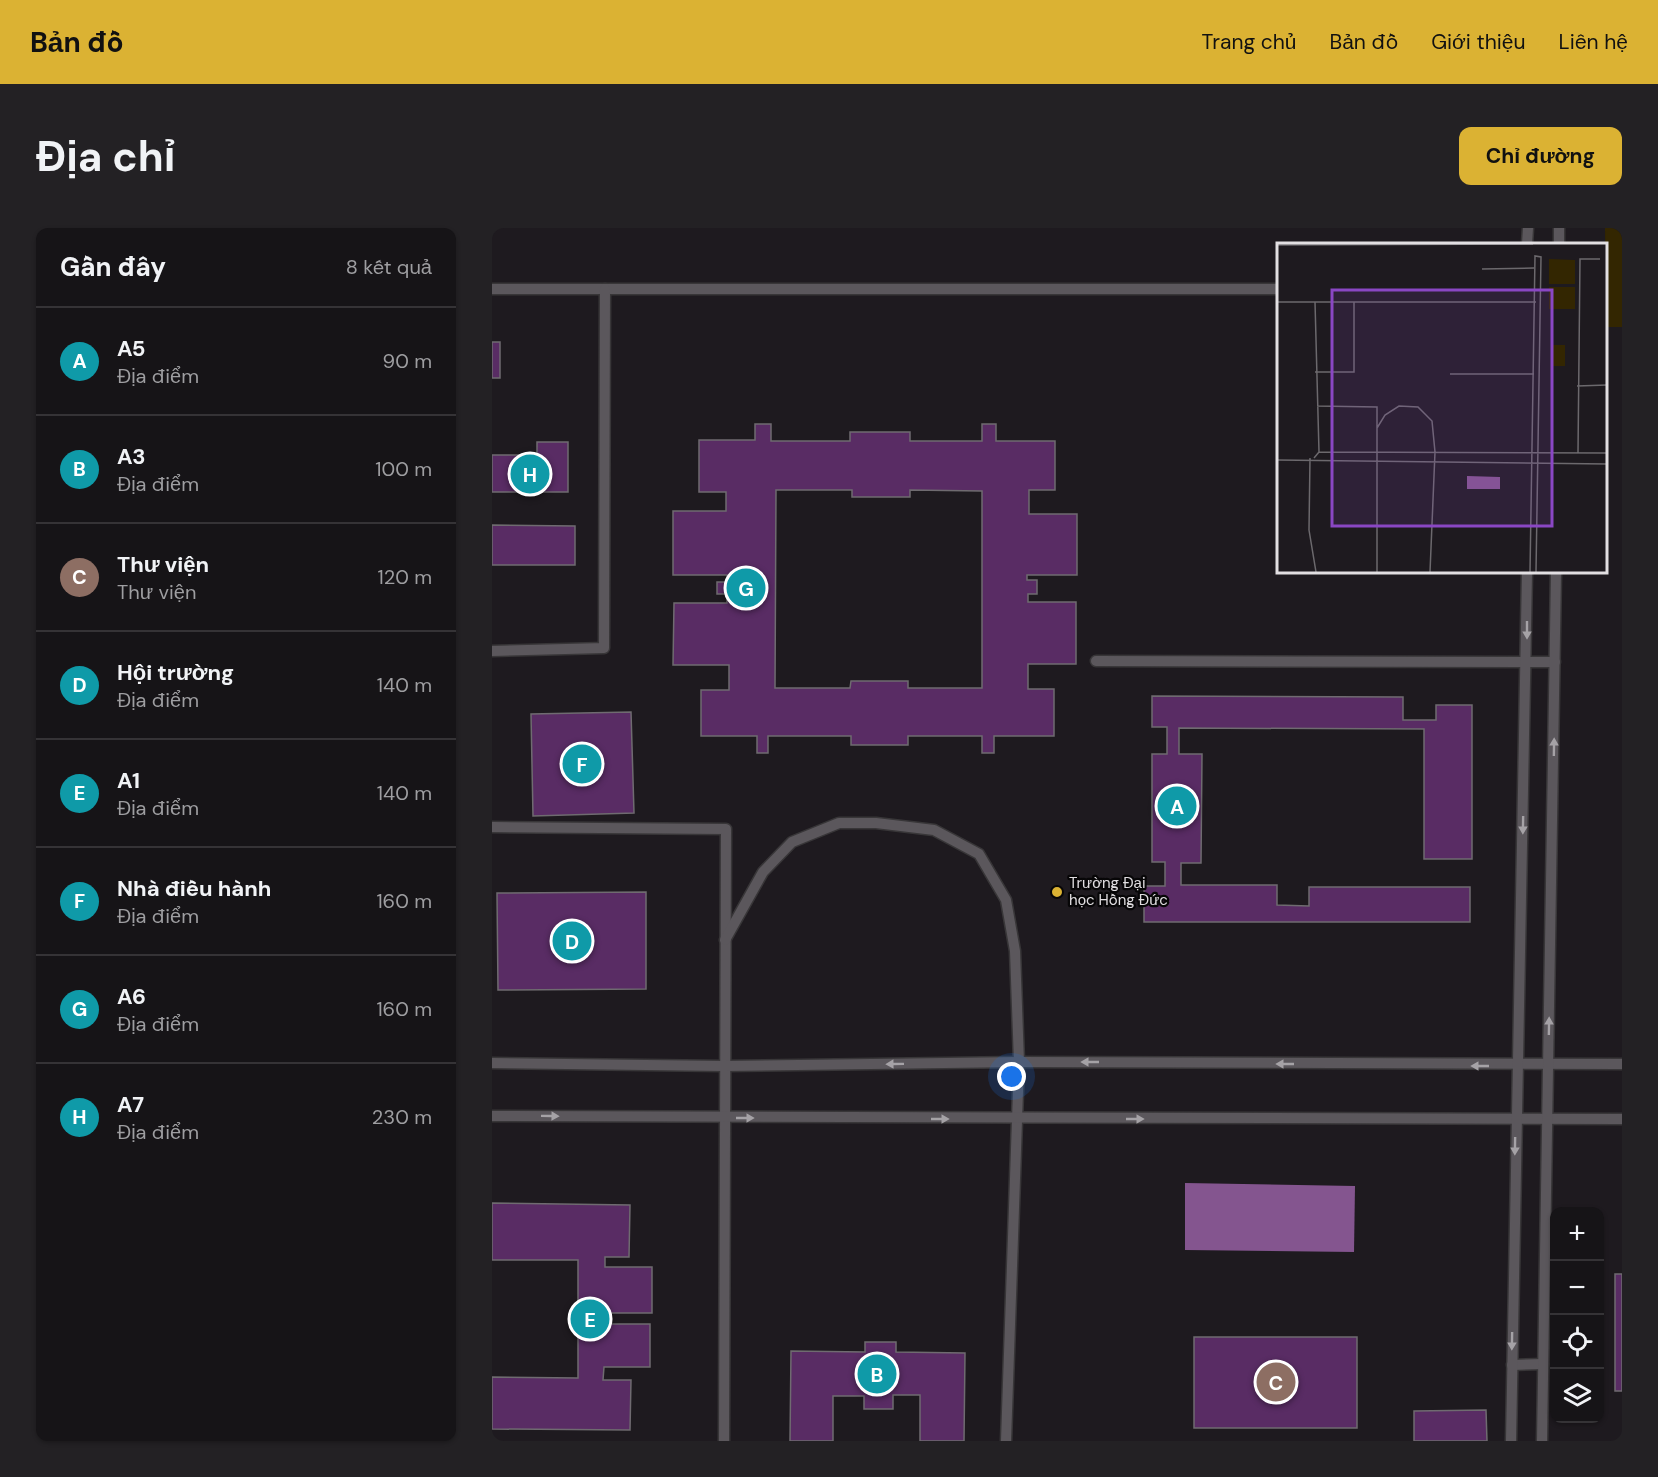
<!DOCTYPE html>
<html lang="vi">
<meta charset="utf-8">
<style>
:root{--surface:#161417;--page:#232124;--text:#f1f3f6;--muted:#9e9ea1;--line:#353336;--accent:#dbb233}
body{margin:0;font-family:"DM Sans",sans-serif;background:var(--page);color:var(--text)}
.controls{position:absolute;right:18px;bottom:18px;display:grid;overflow:hidden;border-radius:12px;box-shadow:0 2px 4px #0004}
.controls button{width:54px;height:54px;display:grid;place-items:center;padding:0;border:0;border-bottom:2px solid var(--line);background:var(--surface);color:var(--text);font:30px sans-serif}
.you{position:absolute;left:520px;top:849px;width:21px;height:21px;margin:-15px;border:4px solid #fff;border-radius:50%;background:#1a73e8;box-shadow:0 0 0 9px #1a73e833}
.badge{display:grid;place-items:center;width:39px;height:39px;border-radius:50%;background:var(--accent);color:#fff;font-size:20px;font-weight:700}
.pin{position:absolute;translate:-50% -50%;border:3px solid #fff;box-shadow:0 2px 6px #0006}
.list{margin:0;padding:0;list-style:none}
h2{display:flex;justify-content:space-between;align-items:center;height:78px;margin:0;padding:0 24px;font-size:26px}
h2 small{font-size:20px;font-weight:400;color:var(--muted)}
.list li{display:grid;grid-template-columns:39px 1fr auto;gap:18px;align-items:center;box-sizing:border-box;height:108px;padding:0 24px;border-top:2px solid var(--line)}
.list b{display:block;font-size:22px;white-space:nowrap}
.list p{margin:0;font-size:20px;white-space:nowrap;color:var(--muted)}
.list em{font-size:20px;font-style:normal;color:var(--muted)}
.icon{flex:none;width:33px;height:33px;fill:none;stroke:currentColor;stroke-width:2;stroke-linecap:round;stroke-linejoin:round}
.map{position:relative;flex:none;width:1130px;height:1213px;overflow:hidden;border-radius:12px}
header{display:flex;align-items:center;gap:36px;box-sizing:border-box;height:84px;padding:0 30px;background:var(--accent);color:#111}
header strong{font-size:28px}
nav{display:flex;gap:33px;margin-inline-start:auto;font-size:21px}
.intro{display:flex;align-items:center;justify-content:space-between;box-sizing:border-box;height:144px;padding:0 36px}
h1{margin:0;font-size:42px}
.button{padding:15px 27px;border-radius:12px;background:var(--accent);color:#111;font-size:21px;font-weight:700}
main{display:flex;gap:36px;padding:0 36px}
aside{flex:1;background:var(--surface);border-radius:12px;box-shadow:0 2px 4px #0004}
.map>svg:first-child{display:block}
.green{fill:#332601}
.water{fill:#84558f}
.building{fill:#592c64;stroke:#6f6b70;stroke-width:1.5;fill-rule:evenodd}
.lines{fill:none;stroke-linecap:round;stroke-linejoin:round}
.service-casing{stroke:#383638;stroke-width:13}
.service{stroke:#5b575c;stroke-width:10}
.oneway{fill:#a5a2a6}
.poi-dot{fill:#dbb233;stroke:#070607;stroke-width:2}
.labels{text-anchor:middle;dominant-baseline:central;stroke-width:4.5;stroke-linejoin:round;paint-order:stroke}
.poi-label{font-size:15px;fill:#e2dfe2;stroke:#070607;text-anchor:start}
.inset-road{fill:none;stroke:#6c696d;stroke-width:1.5}
.view{fill:#8a47c4;fill-opacity:0.15;stroke:#8a47c4;stroke-width:3}
.inset-edge{fill:none;stroke:#e2dfe2;stroke-width:3}
</style>
<header>
<strong>Bản đồ</strong>
<nav><a>Trang chủ</a><a>Bản đồ</a><a>Giới thiệu</a><a>Liên hệ</a></nav>
</header>
<div class="intro"><h1>Địa chỉ</h1><a class="button">Chỉ đường</a></div>
<main>
<aside>
<h2>Gần đây<small>8 kết quả</small></h2>
<ul class="list">
<li><span class="badge" style="background:#0f9aa8">A</span><div><b>A5</b><p>Địa điểm</p></div><em>90 m</em></li>
<li><span class="badge" style="background:#0f9aa8">B</span><div><b>A3</b><p>Địa điểm</p></div><em>100 m</em></li>
<li><span class="badge" style="background:#8d6e63">C</span><div><b>Thư viện</b><p>Thư viện</p></div><em>120 m</em></li>
<li><span class="badge" style="background:#0f9aa8">D</span><div><b>Hội trường</b><p>Địa điểm</p></div><em>140 m</em></li>
<li><span class="badge" style="background:#0f9aa8">E</span><div><b>A1</b><p>Địa điểm</p></div><em>140 m</em></li>
<li><span class="badge" style="background:#0f9aa8">F</span><div><b>Nhà điều hành</b><p>Địa điểm</p></div><em>160 m</em></li>
<li><span class="badge" style="background:#0f9aa8">G</span><div><b>A6</b><p>Địa điểm</p></div><em>160 m</em></li>
<li><span class="badge" style="background:#0f9aa8">H</span><div><b>A7</b><p>Địa điểm</p></div><em>230 m</em></li>
</ul>
</aside>
<div class="map">
<svg width="1130" height="1213" viewBox="0 0 1130 1213">
<rect width="100%" height="100%" fill="#1e1a1f"/>
<path class="green" d="M1113,0H1130V99H1114Z"/>
<path class="water" d="M693,955L863,958L862,1024L693,1022Z"/>
<g class="building">
<rect x="0" y="114" width="8" height="36"/>
<path d="M263,196H279V213H358V204H418V213H490V196H504V213H563V262H537V286H585V347H535V352H545V366H536V374H584V436H536V461H562V508H502V525H490V508H416V517H359V508H276V525H265V508H209V462H237V437H181L182,375H235V366H225V354H235V347H181V283H234V264H207V212H263ZM284,262H360V269H418V262L490,263V460H416V453H359L358,460H283Z"/>
<path d="M45,214H76V264H0V227H45Z"/>
<path d="M0,297L83,298V337H0Z"/>
<path d="M660,468L911,469V492H944V477H980V631H932V501L687,500V526H710L709,635H689V657H785V677L817,678V659H978V694H652V658H673V634H660V526H675V499H660Z"/>
<path d="M139,484L142,585L41,588L39,486Z"/>
<path d="M154,664V761L6,762L5,665Z"/>
<path d="M0,975L138,977L137,1029H113V1039H160V1085H111V1096H158V1139H112L111,1152H139L138,1202L0,1201V1149L86,1150V1032H0Z"/>
<rect x="1123" y="1046" width="7" height="117"/>
<rect x="702" y="1109" width="163" height="91"/>
<path d="M373,1114H404V1124L473,1125L472,1213H428V1167H401V1181H372V1168H341V1213H298L299,1123L373,1124Z"/>
<path d="M994,1182L995,1213H922V1183Z"/>
</g>
<g class="lines">
<g class="service-casing">
<g id="service">
<path d="M1035,16L1036,0"/>
<path d="M1067,16V0"/>
<path d="M0,61H786"/>
<path d="M0,423L112,420L113,61"/>
<path d="M604,433L1063,434"/>
<path d="M0,599L234,601L232,1213"/>
<path d="M233,712L271,644L300,614L347,595H384L442,602L487,626L514,672L523,723L527,834L514,1213"/>
<path d="M0,835L232,838L527,834L1130,836"/>
<path d="M0,888L1130,891"/>
<path d="M1020,1137L1051,1136"/>
<path d="M1019,1213L1035,344"/>
<path d="M1050,1213L1064,344"/>
</g>
</g>
<use href="#service" class="service"/>
</g>
<defs><path id="oneway-solid" d="M-6-.8H1V-3.2L6.5 0L1 3.2V.8H-6Z" transform="scale(1.5)"/></defs>
<g class="oneway">
<use href="#oneway-solid" transform="translate(1035 402) rotate(90)"/>
<use href="#oneway-solid" transform="translate(1062 519) rotate(-89)"/>
<use href="#oneway-solid" transform="translate(1031 597) rotate(91)"/>
<use href="#oneway-solid" transform="translate(1057 798) rotate(-89)"/>
<use href="#oneway-solid" transform="translate(598 834) rotate(-180)"/>
<use href="#oneway-solid" transform="translate(403 836) rotate(179)"/>
<use href="#oneway-solid" transform="translate(793 836) rotate(-180)"/>
<use href="#oneway-solid" transform="translate(988 838) rotate(-180)"/>
<use href="#oneway-solid" transform="translate(58 888) rotate(1)"/>
<use href="#oneway-solid" transform="translate(253 890)"/>
<use href="#oneway-solid" transform="translate(448 891)"/>
<use href="#oneway-solid" transform="translate(643 891)"/>
<use href="#oneway-solid" transform="translate(1023 918) rotate(91)"/>
<use href="#oneway-solid" transform="translate(1020 1113) rotate(91)"/>
</g>
<circle class="poi-dot" cx="565" cy="664" r="6"/>
<g class="labels">
<g class="poi-label">
<text x="577" y="655">Trường Đại<tspan x="577" dy="17">học Hồng Đức</tspan></text>
</g>
</g>
<g transform="translate(785 15)">
<rect width="330" height="330" fill="#1e1a1f"/>
<path d="M272,16L298,17V41H272ZM272,44H298V66H272ZM275,102H288V123H275Z" fill="#332601"/>
<path d="M190,233L223,234V246H190Z" fill="#84558f"/>
<path class="inset-road" d="M0,2L256,1M205,26L257,25M0,59H259M38,59L42,209M38,129H77V59M173,131H257M300,143L330,142M40,163L100,164V329M100,185L108,172L122,163L141,164L155,178L158,209L153,329M301,210L303,16H323M33,215L32,287L39,329M37,215L42,209L330,210M0,217L330,221M253,329L258,13L264,14L259,329"/>
<path class="view" d="M55,47H275V283H55Z"/>
<rect width="330" height="330" class="inset-edge"/>
</g>
</svg>
<div class="controls">
<button>+</button>
<button>−</button>
<button><svg class="icon" aria-label="locate" viewBox="0 0 24 24"><circle cx="12" cy="12" r="6"/><path d="M12 2v4M12 18v4M2 12h4M18 12h4"/></svg></button>
<button><svg class="icon" aria-label="layers" viewBox="0 0 24 24"><path d="M12 4l9 5-9 5-9-5zM3 14l9 5 9-5"/></svg></button>
</div>
<div class="you"></div>
<div class="pin badge" style="left:685px;top:578px;background:#0f9aa8">A</div>
<div class="pin badge" style="left:385px;top:1146px;background:#0f9aa8">B</div>
<div class="pin badge" style="left:784px;top:1154px;background:#8d6e63">C</div>
<div class="pin badge" style="left:80px;top:713px;background:#0f9aa8">D</div>
<div class="pin badge" style="left:98px;top:1091px;background:#0f9aa8">E</div>
<div class="pin badge" style="left:90px;top:536px;background:#0f9aa8">F</div>
<div class="pin badge" style="left:254px;top:360px;background:#0f9aa8">G</div>
<div class="pin badge" style="left:38px;top:246px;background:#0f9aa8">H</div>
</div>
</main>
